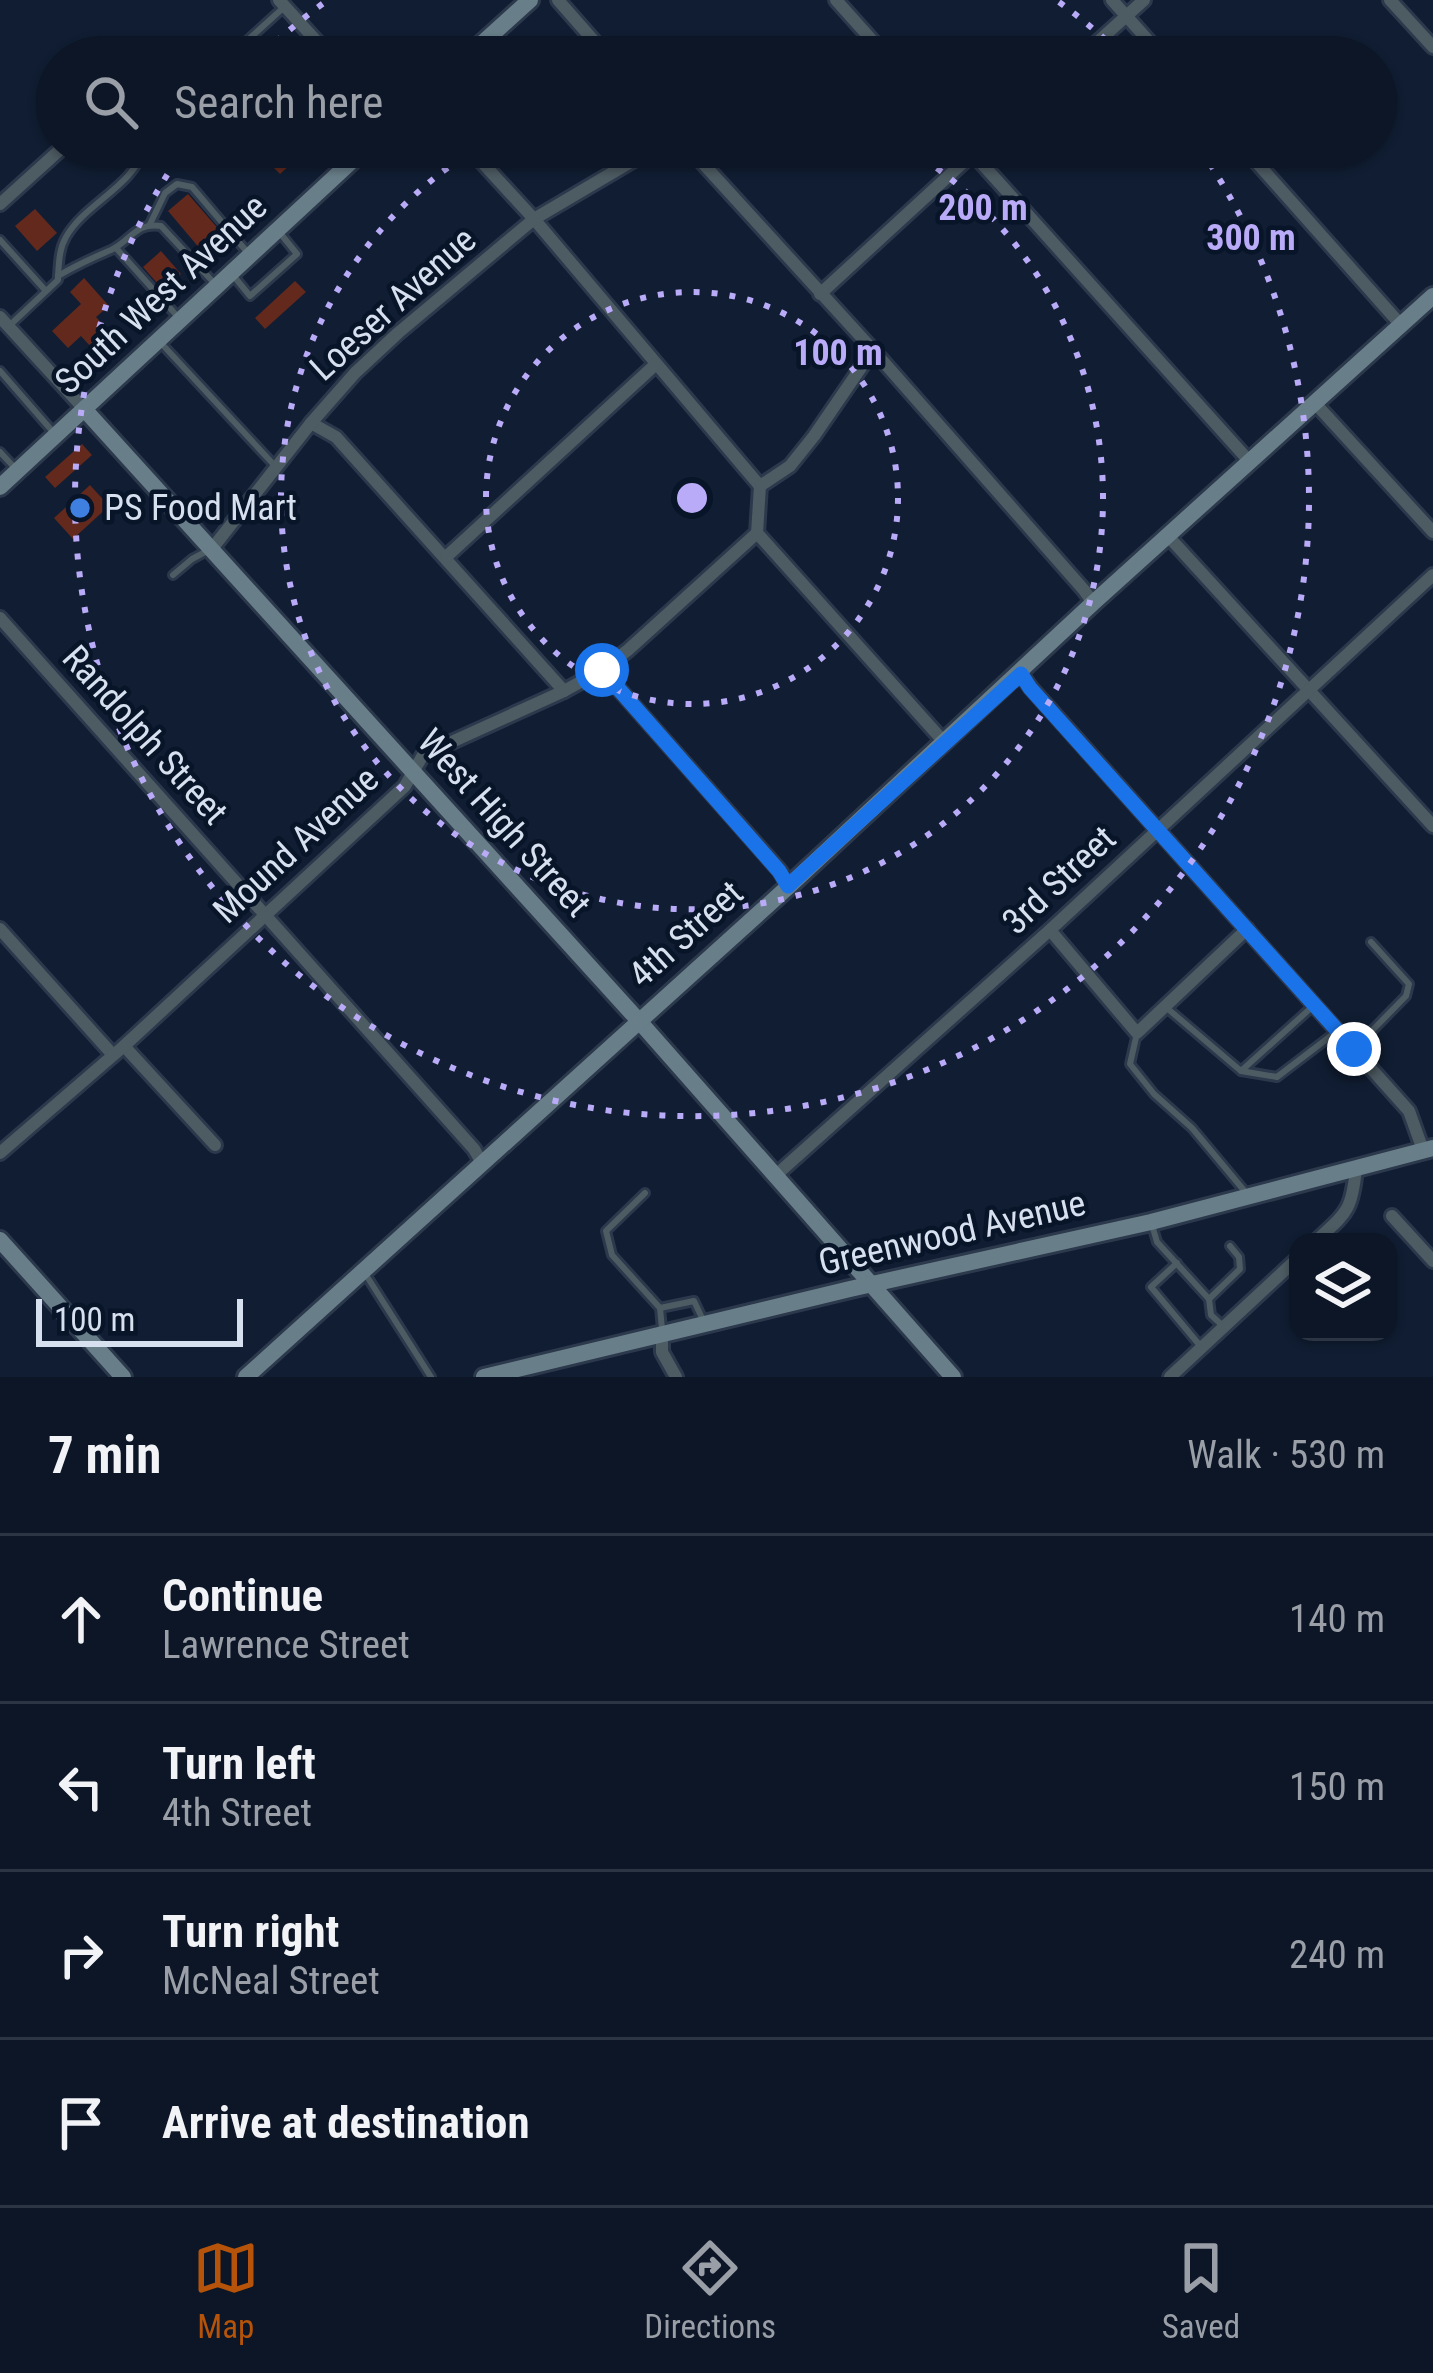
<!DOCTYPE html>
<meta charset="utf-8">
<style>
:root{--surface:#0c1626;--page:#151f2e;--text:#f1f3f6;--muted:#9a9fa7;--line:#2c3543;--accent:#b45309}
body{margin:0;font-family:"Roboto Condensed",sans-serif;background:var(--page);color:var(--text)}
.controls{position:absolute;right:36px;bottom:36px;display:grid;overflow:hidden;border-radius:24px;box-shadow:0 3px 9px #0004}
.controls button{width:108px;height:108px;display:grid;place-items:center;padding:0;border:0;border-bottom:3px solid var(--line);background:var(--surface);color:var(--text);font:60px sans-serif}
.scale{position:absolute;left:36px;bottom:30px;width:207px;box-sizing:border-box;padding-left:12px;border:6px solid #d7e0ef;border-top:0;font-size:33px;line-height:42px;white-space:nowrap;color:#d7e0ef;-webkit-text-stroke:9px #081428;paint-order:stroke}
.stop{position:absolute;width:36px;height:36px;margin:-27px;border:9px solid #1a73e8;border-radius:50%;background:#fff}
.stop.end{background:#1a73e8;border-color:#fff;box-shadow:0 3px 12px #0008}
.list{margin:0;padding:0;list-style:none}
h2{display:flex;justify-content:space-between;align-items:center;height:156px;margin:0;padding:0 48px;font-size:51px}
h2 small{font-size:39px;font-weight:400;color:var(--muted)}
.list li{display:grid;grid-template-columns:78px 1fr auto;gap:36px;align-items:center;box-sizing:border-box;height:168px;padding:0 48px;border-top:3px solid var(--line)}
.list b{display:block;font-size:45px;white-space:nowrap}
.list p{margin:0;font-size:39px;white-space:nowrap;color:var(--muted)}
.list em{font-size:39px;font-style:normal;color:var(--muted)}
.icon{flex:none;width:66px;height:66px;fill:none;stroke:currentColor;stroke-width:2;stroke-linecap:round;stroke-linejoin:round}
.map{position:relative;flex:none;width:1433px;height:1377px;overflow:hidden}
.search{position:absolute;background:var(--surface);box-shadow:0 3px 9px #0004;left:36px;right:36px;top:36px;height:132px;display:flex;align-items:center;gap:30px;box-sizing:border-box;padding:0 42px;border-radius:66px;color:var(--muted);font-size:45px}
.sheet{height:828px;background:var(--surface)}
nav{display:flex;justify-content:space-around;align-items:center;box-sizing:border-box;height:168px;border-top:3px solid var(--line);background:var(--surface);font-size:33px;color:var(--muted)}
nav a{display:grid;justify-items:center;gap:6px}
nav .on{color:var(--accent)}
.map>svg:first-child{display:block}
.building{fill:#62291c}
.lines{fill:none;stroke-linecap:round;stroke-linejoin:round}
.lane-casing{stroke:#2c384c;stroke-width:12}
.street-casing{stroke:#2c384c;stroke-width:18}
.secondary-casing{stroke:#2c384c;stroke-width:22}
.lane{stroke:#4d5b62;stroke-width:6}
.street{stroke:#4d5b62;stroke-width:12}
.secondary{stroke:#687e89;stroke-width:16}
.route{stroke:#1a73e8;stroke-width:15}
.ring{fill:none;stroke:#b9abf7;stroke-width:6;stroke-dasharray:6 12}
.shop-dot{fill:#3f7fe0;stroke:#081428;stroke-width:4.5}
.labels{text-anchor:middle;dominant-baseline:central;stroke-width:9;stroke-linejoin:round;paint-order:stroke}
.street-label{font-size:36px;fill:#d7e0ef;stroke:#081428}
.poi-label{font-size:36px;fill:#d7e0ef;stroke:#081428;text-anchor:start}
.centre{fill:#b9abf7;stroke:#081428;stroke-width:6}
.ring-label{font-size:36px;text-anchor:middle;font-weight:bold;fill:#b9abf7;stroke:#081428;stroke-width:9;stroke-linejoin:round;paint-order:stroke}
</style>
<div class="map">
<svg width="1433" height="1377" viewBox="0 0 1433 1377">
<rect width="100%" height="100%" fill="#101d32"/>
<g class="building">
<path d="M234,147H310L280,174L258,152L248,160Z"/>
<path d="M188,194L221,232L201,250L168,211Z"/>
<path d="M35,209L57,233L37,251L15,226Z"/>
<path d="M161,251L181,274L163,290L143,267Z"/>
<path d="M84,278L109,306L96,317L117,340L99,356L81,336L68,348L52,331L81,304L70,292Z"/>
<path d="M295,281L306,292L265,329L255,318Z"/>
<path d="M82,444L92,455L55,488L45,477Z"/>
<path d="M90,485L109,506L73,539L54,518Z"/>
</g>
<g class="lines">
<g class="lane-casing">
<g id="lane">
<path d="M229,57L282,9"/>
<path d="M305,57L319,44"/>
<path d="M150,224L165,193L177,184L192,187L248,253"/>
<path d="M0,240L46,291"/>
<path d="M116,248L178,317"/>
<path d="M232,274L250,296L297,254L280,233"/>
<path d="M58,276C59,263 59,249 66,237C85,203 135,186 144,147"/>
<path d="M9,326L58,280V276C75,266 92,258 111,250C131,241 135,222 161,226L215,284"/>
<path d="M160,342L276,467"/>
<path d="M0,371L54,433"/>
<path d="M0,452L14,467"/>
<path d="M173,575L192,559L207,551"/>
<path d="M1168,1009L1241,1071L1312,1007"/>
<path d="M1137,1033L1130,1064L1154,1094L1192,1128L1247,1194"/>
<path d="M1356,1047L1406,996L1409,984L1371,942"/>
<path d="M1241,1071L1277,1077L1336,1032"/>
<path d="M645,1193L606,1231L612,1255L660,1308"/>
<path d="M1152,1225L1157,1242L1209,1299L1240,1269L1239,1257L1230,1246"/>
<path d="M1177,1263L1151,1287L1202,1348"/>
<path d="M366,1275L431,1377"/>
<path d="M1209,1299L1211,1315L1223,1326"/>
<path d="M662,1329L660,1308L694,1301L703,1320"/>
</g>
</g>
<g class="street-casing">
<g id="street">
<path d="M279,0L331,57"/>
<path d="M558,0L608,57"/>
<path d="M836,0L887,57"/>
<path d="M1112,0L1163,57"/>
<path d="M1390,0L1433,47"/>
<path d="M1081,57L1144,0"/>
<path d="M468,147L534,219L760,486"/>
<path d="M688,147L873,350L1084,590L1093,603"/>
<path d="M967,147L1250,462"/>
<path d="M1243,147L1401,325"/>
<path d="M0,204L63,147"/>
<path d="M820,294L980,147"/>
<path d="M0,317L85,410"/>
<path d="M1314,402L1433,532"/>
<path d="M311,423L336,437L564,691"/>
<path d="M757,533L945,743"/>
<path d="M1168,536L1433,826"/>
<path d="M211,550L311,423L355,373L398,333L534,219L656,147"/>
<path d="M446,557L656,364"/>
<path d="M0,618L474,1149L482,1163"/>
<path d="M602,670L780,871L789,886"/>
<path d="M1021,674L1031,688L1409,1111L1423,1150"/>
<path d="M0,929L113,1055"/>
<path d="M1050,930L1137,1033L1247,929"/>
<path d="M124,1046L215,1145"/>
<path d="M0,1153L124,1046L405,786L423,755L564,691L602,670L628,650L757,533L760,486L790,466L814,436L873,350"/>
<path d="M775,1176L1050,930L1433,575"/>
<path d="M1392,1216L1433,1261"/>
<path d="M1315,1242C1346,1213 1352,1212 1356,1168"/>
<path d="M662,1334V1352L676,1377"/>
<path d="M1170,1377L1298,1258"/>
</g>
</g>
<g class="secondary-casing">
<g id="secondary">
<path d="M467,57L530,0"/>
<path d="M85,410L639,1021L953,1377"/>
<path d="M0,487L367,147"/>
<path d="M0,1240L123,1377"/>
<path d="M246,1377L789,886L1093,603L1433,296"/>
<path d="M484,1377L850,1289L1151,1222L1433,1148"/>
</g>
</g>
<use href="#lane" class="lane"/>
<use href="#street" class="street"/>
<use href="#secondary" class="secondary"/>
</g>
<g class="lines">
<path class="route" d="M602,670L779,871L788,886L1021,674L1030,688L1354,1049"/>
</g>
<g class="ring">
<circle cx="692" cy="498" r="206"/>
<path d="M907 148A411 411 0 1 1 477 148"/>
<path d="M263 54A617 617 0 0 1 325 2M1059 2A617 617 0 0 1 1121 54M1200 149A617 617 0 1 1 184 149"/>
</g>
<circle class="shop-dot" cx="80" cy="508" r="12"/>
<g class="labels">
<g class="street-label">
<text transform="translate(161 294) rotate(-43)">South West Avenue</text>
<text transform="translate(393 304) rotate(-42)">Loeser Avenue</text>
<text transform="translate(145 735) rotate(48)">Randolph Street</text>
<text transform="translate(504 823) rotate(48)">West High Street</text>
<text transform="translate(296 845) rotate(-43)">Mound Avenue</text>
<text transform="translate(1059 880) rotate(-43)">3rd Street</text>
<text transform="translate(686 934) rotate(-42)">4th Street</text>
<text transform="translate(952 1233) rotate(-13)">Greenwood Avenue</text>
</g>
<g class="poi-label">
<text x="104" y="508">PS Food Mart</text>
</g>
</g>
<circle cx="692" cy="498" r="18" class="centre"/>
<g class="ring-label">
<text x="983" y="220">200 m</text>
<text x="1251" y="250">300 m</text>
<text x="838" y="365">100 m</text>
</g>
</svg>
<div class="controls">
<button><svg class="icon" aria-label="layers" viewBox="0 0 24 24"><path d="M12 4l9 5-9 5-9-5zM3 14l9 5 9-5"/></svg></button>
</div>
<div class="scale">100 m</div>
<div class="stop" style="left:602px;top:670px"></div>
<div class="stop end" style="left:1354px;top:1049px"></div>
<div class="search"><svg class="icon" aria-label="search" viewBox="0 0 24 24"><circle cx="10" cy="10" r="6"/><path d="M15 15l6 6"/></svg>Search here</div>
</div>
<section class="sheet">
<h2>7 min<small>Walk · 530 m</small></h2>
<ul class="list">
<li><svg class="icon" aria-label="ahead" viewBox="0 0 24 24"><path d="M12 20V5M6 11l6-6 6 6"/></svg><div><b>Continue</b><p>Lawrence Street</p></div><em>140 m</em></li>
<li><svg class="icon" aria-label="left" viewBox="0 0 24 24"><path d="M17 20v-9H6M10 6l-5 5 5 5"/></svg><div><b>Turn left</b><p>4th Street</p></div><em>150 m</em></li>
<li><svg class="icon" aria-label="right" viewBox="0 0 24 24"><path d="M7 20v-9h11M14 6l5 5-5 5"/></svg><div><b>Turn right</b><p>McNeal Street</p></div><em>240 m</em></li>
<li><svg class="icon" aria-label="arrive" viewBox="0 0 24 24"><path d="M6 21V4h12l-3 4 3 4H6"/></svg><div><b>Arrive at destination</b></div></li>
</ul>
</section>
<nav>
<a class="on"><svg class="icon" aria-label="map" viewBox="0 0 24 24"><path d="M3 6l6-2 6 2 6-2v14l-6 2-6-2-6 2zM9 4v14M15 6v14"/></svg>Map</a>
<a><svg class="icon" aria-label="directions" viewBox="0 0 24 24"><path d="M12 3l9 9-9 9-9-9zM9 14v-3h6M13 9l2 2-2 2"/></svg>Directions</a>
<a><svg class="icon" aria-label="saved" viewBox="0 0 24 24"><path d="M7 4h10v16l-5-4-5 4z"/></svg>Saved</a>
</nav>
